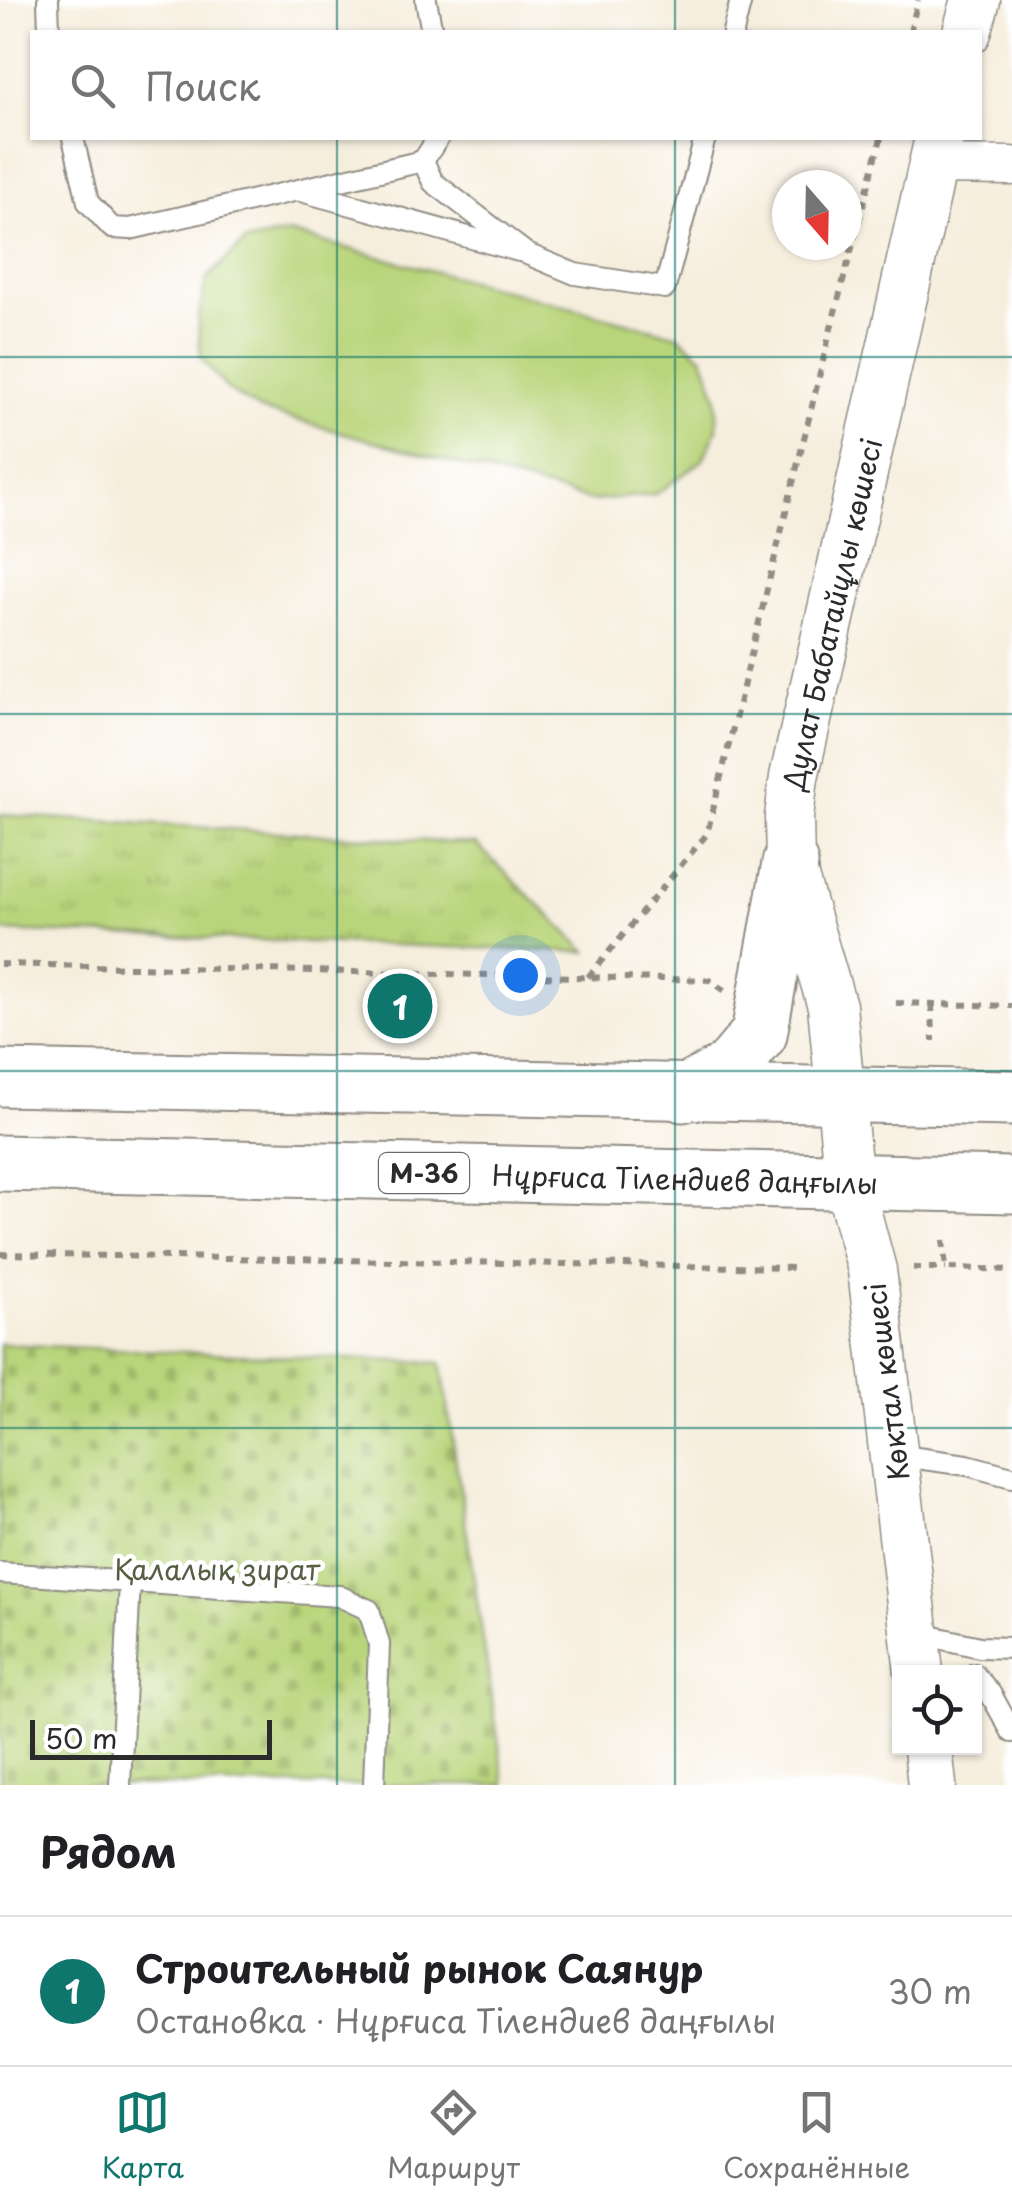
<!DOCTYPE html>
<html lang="ru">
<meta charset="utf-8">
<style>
:root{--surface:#fff;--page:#f6f6f6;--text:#202124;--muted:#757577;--line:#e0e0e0;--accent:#0f766e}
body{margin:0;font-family:"Playpen Sans",sans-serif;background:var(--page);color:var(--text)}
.controls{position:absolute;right:30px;bottom:30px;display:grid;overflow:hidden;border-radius:0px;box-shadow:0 2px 8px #0004}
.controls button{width:90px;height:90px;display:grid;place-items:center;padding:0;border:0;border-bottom:2px solid var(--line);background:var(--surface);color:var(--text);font:50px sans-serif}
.compass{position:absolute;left:772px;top:170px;width:90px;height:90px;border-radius:50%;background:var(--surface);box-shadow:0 2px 8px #0004;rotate:160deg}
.scale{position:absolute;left:30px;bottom:25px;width:242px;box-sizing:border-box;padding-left:10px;border:5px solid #2b2b2b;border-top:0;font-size:28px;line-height:35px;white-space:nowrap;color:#2b2b2b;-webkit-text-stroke:8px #fff;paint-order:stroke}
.you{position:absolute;left:520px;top:975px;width:35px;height:35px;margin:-25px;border:8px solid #fff;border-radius:50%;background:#1a73e8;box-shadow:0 0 0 15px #1a73e833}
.badge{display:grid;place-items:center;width:65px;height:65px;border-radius:50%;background:var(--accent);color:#fff;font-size:32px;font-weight:700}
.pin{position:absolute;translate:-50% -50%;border:5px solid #fff;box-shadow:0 2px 10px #0006}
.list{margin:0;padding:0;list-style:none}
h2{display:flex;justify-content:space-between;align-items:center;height:130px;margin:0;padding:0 40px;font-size:42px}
h2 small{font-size:32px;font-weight:400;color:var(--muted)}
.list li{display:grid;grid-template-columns:65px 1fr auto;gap:30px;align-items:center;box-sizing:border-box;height:150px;padding:0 40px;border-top:2px solid var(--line)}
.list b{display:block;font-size:38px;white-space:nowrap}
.list p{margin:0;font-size:32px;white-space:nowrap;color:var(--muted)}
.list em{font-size:32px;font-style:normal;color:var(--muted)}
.icon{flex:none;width:55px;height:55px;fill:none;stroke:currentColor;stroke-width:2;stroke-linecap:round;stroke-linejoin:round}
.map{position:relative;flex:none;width:1012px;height:1785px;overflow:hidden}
.search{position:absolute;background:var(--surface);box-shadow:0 2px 8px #0004;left:30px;right:30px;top:30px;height:110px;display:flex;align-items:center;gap:25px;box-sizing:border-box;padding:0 35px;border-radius:0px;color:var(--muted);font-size:38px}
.sheet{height:280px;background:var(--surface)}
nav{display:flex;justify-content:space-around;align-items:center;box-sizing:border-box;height:140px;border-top:2px solid var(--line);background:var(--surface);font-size:28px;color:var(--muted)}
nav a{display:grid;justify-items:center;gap:5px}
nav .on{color:var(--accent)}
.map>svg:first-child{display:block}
.grass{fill:url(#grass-tufts);stroke:#728053;stroke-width:2.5}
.cemetery{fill:url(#cemetery-stones);stroke:#728053;stroke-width:2.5}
.garden{fill:#b9d57b;stroke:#728053;stroke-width:2.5}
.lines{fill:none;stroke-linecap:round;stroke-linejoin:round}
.service-casing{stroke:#908c84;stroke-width:24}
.minor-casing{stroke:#908c84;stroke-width:41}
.tertiary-casing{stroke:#908c84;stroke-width:51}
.primary-casing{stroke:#908c84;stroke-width:59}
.path{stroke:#908c84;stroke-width:6;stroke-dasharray:8 8;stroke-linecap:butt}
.service{stroke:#fff;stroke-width:20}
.minor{stroke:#fff;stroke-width:38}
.tertiary{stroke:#fff;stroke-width:48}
.primary{stroke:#fff;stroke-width:55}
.grid{fill:none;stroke:#0f766e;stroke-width:2.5;stroke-opacity:0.55}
.labels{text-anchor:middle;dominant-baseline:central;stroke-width:9;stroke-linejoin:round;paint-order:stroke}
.shield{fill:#fff;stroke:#6b6b6b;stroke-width:2.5}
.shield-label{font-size:25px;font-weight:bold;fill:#2b2b2b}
.street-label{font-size:28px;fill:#2b2b2b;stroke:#fff}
.park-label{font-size:28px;fill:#565e43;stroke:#fff}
</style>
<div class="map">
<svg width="1012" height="1785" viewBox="0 0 1012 1785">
<defs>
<pattern id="grass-tufts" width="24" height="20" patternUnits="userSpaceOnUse" patternTransform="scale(2.5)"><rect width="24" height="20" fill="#b9d57b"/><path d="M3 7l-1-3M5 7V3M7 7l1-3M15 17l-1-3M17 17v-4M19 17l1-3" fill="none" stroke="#9fb76a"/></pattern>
<pattern id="cemetery-stones" width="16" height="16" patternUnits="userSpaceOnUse" patternTransform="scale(2.5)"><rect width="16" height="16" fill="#b9d57b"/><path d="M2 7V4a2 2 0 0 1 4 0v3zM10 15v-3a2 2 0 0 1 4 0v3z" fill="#9fb76a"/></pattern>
</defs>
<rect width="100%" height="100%" fill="#fff"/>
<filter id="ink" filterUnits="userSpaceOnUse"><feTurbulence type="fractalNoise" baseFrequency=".01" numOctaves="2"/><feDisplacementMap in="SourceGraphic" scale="20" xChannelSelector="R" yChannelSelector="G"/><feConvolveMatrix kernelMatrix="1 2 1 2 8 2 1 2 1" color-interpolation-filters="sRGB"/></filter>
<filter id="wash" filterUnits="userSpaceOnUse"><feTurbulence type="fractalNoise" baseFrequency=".0048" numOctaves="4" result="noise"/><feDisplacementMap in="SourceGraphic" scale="40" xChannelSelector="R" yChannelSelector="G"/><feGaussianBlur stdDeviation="2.25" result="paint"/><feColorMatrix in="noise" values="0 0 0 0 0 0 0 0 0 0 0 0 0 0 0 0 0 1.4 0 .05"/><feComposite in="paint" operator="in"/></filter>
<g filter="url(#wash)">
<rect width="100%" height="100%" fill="#f6eedd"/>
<path class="grass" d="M0,815L476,844L587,952L0,931Z"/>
<path class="cemetery" d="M0,1344L441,1363L505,1785H0Z"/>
<path class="garden" d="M289,233L679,336L703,357L717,396V430L702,461L656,494L593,501L260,410L228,390L201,358L198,319L207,278L245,242Z"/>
</g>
<g filter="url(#ink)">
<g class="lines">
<g class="service-casing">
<g id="service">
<path d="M48,0L49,32"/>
<path d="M426,0L432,32"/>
<path d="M733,32L741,0"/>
<path d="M73,138L88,202L112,228L130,229L423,161"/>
<path d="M438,138L423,161L433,182L527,254L575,274L665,288L705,138"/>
<path d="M301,191L519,251"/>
<path d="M895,1455L967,1465L1012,1477"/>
<path d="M0,1573L339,1596L369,1610L379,1644L374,1785"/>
<path d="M916,1633L980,1647L1012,1648"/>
<path d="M974,1674L990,1693L1012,1732"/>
<path d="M120,1785L130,1581"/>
</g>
</g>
<g class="minor-casing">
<path id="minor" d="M932,165L1012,166"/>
</g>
<g class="tertiary-casing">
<g id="tertiary">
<path d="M967,32L976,0"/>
<path id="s1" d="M919,1672L872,1270L849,1184L832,1006L790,864L789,817L794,777L939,138"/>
<path d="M928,1748L932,1785"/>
</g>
</g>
<g class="primary-casing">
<g id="primary">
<path d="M0,1078L1012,1098"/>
<path d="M683,1094L730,1069L759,1034L790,864"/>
<path id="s2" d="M0,1163L1012,1185"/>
</g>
</g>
<g class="path">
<path d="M910,32L918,0"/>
<path d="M0,964L710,980L725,991"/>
<path d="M588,977L707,834L835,312L881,138"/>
<path d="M896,1003L1012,1006"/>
<path d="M932,1004L933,1041"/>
<path d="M943,1240L946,1268L1012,1270"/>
<path d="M0,1254L793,1268"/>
<path d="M913,1268H946"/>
</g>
<use href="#service" class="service"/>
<use href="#minor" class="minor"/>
<use href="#tertiary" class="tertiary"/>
<use href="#primary" class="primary"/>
</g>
</g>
<path class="grid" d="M337,0V32M675,0V32M337,138V1785M675,138V1785M0,357H1012M0,714H1012M0,1071H1012M0,1428H1012"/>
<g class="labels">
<rect class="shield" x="379" y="1153" width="90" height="40" rx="8"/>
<g class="shield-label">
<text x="424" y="1173">M-36</text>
</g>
<g class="street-label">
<text stroke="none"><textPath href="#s1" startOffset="1075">Дулат Бабатайұлы көшесі</textPath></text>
<text stroke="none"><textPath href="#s2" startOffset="685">Нұрғиса Тілендиев даңғылы</textPath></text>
<text transform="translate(886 1382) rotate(-97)">Көктал көшесі</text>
</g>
<g class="park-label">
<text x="217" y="1568">Қалалық зират</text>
</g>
</g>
</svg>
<div class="controls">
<button><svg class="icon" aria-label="locate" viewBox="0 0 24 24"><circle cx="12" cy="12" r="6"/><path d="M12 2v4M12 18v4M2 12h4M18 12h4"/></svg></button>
</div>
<svg class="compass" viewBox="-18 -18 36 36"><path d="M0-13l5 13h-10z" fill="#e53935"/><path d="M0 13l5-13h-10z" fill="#757577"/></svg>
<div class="scale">50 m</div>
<div class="you"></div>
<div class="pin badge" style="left:400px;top:1006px">1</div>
<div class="search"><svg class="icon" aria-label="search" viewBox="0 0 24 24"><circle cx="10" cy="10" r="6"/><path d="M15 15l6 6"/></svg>Поиск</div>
</div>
<section class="sheet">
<h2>Рядом<small></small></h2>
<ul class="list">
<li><span class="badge">1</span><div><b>Строительный рынок Саянур</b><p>Остановка · Нұрғиса Тілендиев даңғылы</p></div><em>30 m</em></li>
</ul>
</section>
<nav>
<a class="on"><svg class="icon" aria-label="map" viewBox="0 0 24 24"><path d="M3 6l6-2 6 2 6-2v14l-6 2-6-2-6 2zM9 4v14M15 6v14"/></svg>Карта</a>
<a><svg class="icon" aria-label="directions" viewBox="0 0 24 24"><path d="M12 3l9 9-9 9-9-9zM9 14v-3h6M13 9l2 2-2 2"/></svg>Маршрут</a>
<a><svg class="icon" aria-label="saved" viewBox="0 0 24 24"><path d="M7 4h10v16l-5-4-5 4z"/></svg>Сохранённые</a>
</nav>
